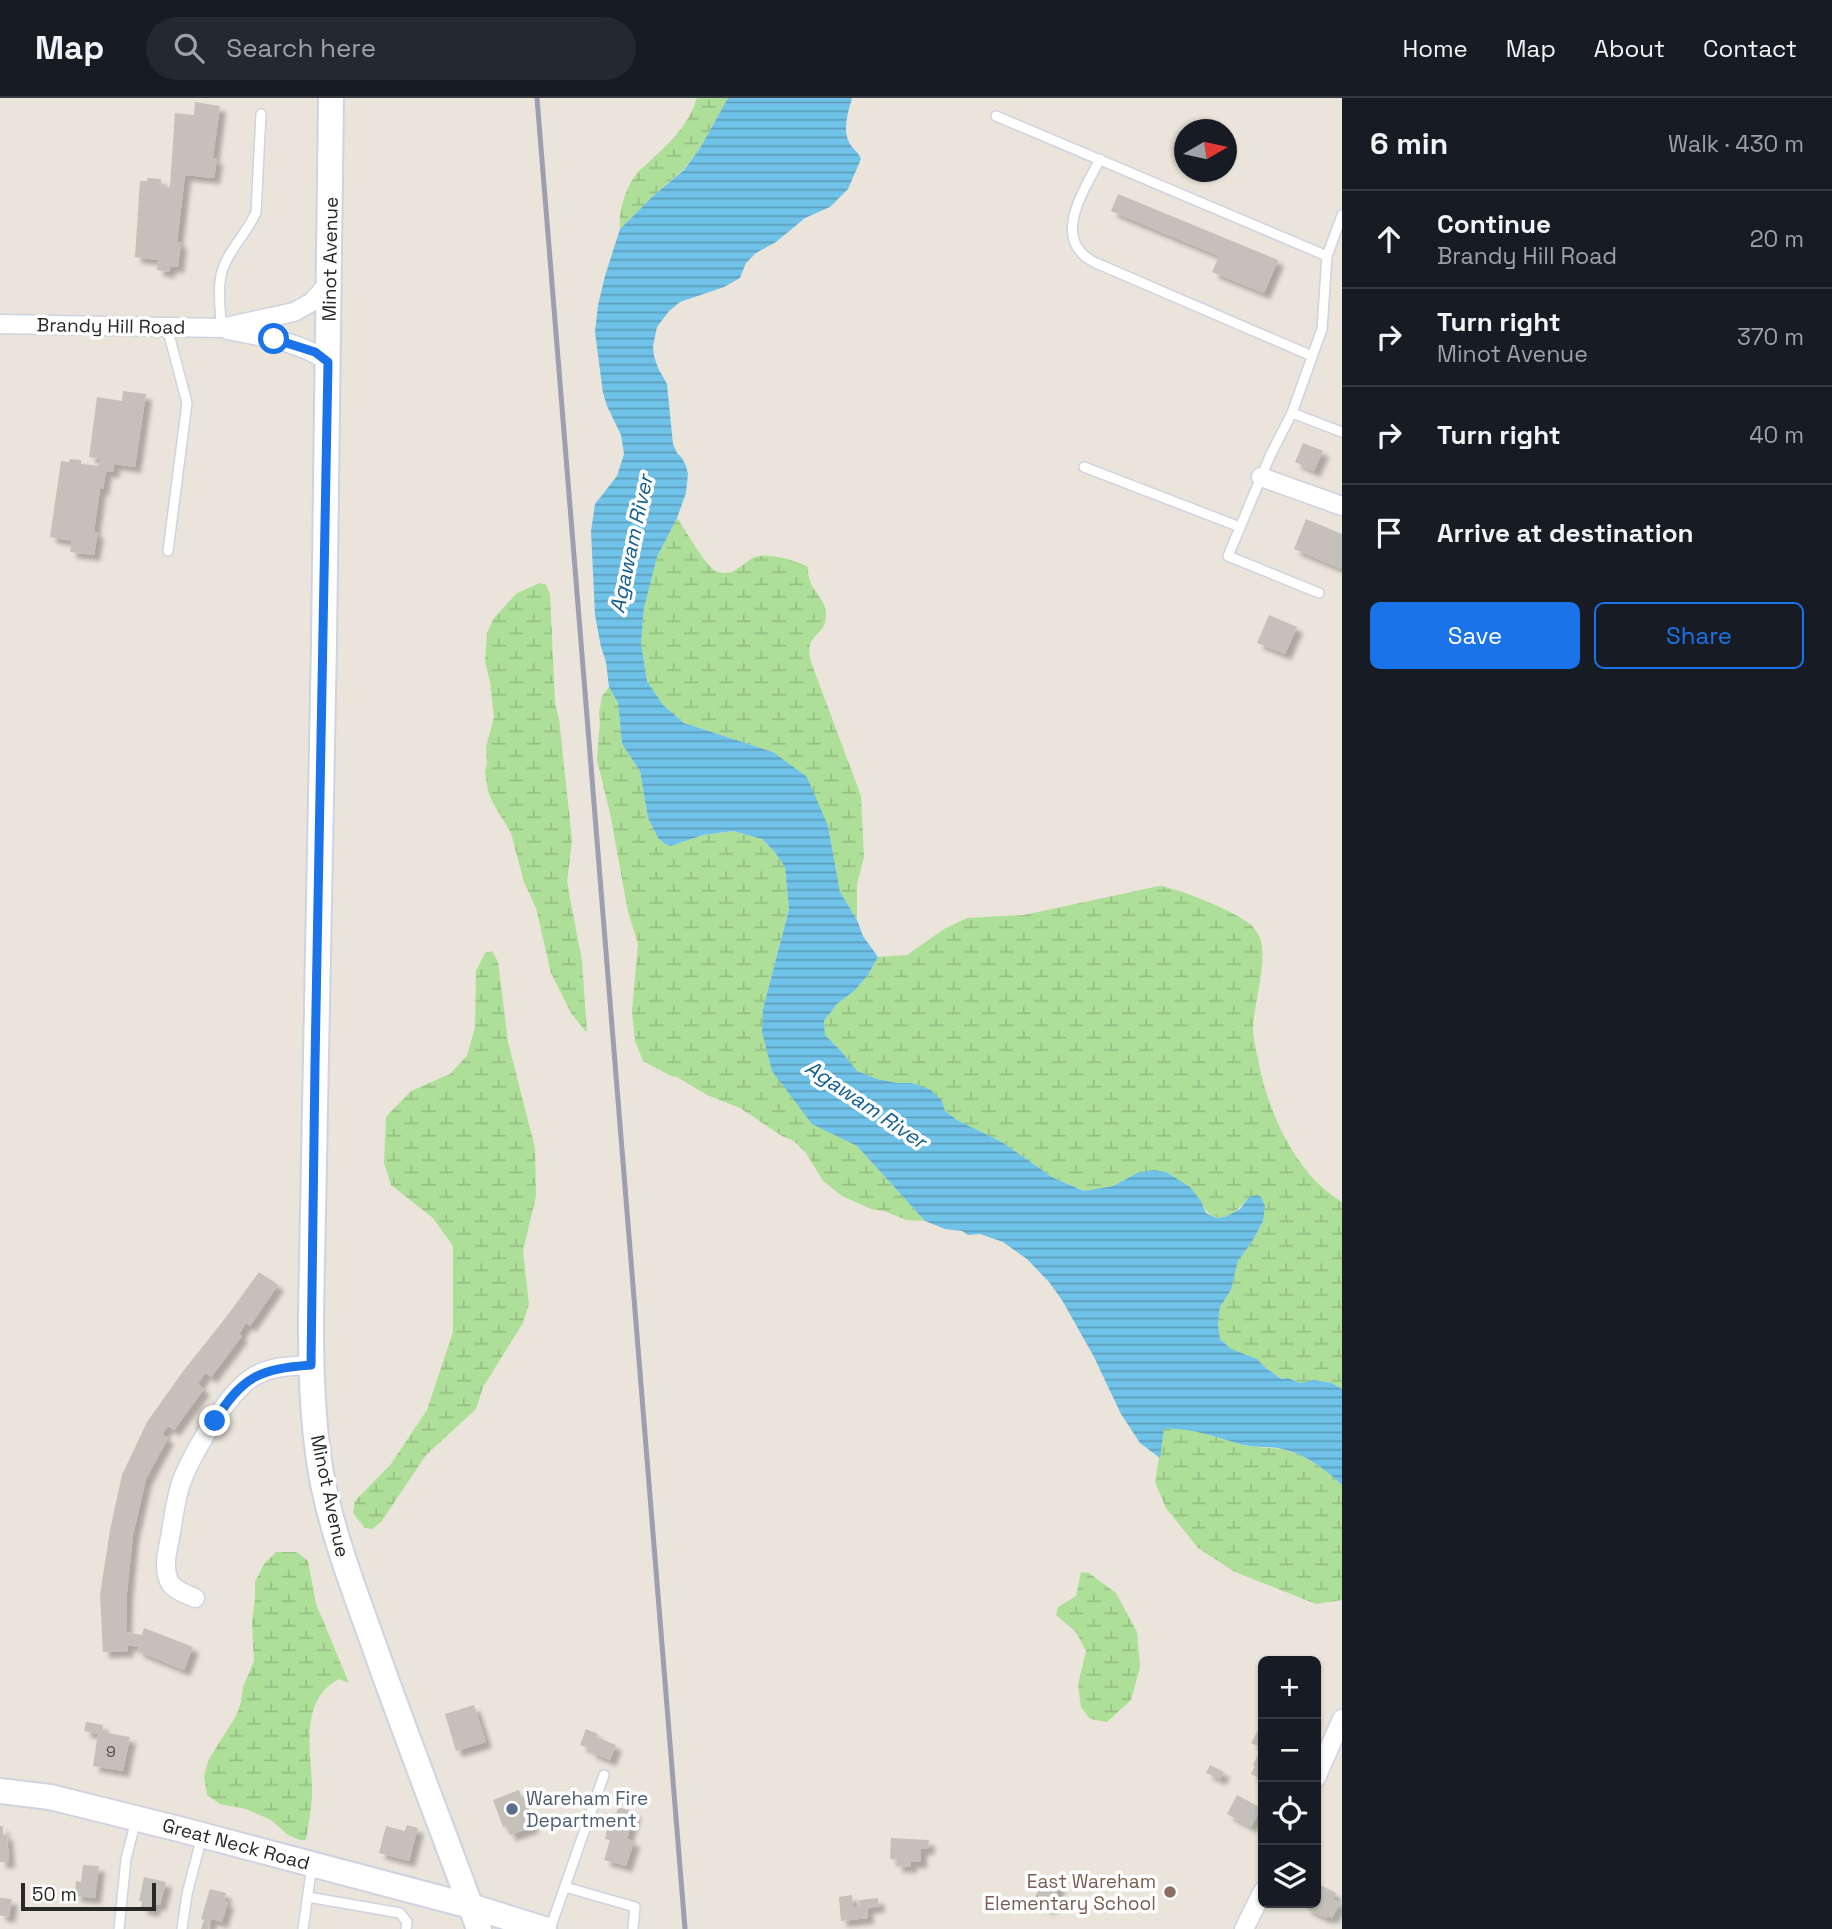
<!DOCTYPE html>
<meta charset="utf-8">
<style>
:root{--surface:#171b24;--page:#242831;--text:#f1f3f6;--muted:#9ea1a6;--line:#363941;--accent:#1a73e8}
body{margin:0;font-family:"Space Grotesk",sans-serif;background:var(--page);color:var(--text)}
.controls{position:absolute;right:21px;bottom:21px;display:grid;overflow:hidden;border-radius:10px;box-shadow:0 2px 5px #0004}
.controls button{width:63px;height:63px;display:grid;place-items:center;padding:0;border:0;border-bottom:2px solid var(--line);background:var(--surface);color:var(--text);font:35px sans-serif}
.compass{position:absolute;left:1174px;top:21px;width:63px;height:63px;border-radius:50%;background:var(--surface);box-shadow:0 2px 5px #0004;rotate:81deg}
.scale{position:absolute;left:21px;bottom:18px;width:135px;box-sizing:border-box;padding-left:7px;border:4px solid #282828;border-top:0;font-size:19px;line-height:24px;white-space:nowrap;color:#282828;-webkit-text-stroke:5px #fff;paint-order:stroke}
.stop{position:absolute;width:21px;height:21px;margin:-16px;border:5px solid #1a73e8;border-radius:50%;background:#fff}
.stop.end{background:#1a73e8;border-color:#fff;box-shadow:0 2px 7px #0008}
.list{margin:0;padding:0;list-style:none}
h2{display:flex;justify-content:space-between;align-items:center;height:91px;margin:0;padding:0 28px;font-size:30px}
h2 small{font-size:23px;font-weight:400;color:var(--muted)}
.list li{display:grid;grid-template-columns:46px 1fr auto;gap:21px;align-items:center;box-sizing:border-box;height:98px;padding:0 28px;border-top:2px solid var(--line)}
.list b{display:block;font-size:26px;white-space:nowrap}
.list p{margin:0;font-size:23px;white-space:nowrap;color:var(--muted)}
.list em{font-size:23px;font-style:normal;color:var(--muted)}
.actions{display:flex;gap:14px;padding:21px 28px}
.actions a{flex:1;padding:16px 0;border:2px solid var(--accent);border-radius:10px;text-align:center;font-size:24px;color:var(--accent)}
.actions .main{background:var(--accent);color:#fff}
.icon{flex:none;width:38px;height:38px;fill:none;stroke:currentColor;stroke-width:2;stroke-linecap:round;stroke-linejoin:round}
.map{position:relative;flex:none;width:1342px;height:1831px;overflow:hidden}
header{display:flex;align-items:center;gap:42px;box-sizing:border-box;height:98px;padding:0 35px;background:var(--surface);border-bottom:2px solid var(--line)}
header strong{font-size:33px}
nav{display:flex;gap:38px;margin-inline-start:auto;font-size:24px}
.search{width:490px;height:63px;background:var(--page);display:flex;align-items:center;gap:18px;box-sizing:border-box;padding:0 24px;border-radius:38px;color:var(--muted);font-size:26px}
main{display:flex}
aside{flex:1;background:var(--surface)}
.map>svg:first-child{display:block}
.wetland{fill:url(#wetland-marsh)}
.water{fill:url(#water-rules)}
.building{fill:#c5c0ba;filter:url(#shadow)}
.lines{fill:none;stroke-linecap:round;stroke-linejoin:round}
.lane-casing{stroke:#cfd2e0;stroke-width:12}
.street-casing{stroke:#cfd2e0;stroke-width:21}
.secondary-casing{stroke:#cfd2e0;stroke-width:28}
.lane{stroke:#fff;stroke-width:9}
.street{stroke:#fff;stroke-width:18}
.secondary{stroke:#fff;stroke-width:24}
.rail{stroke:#9d9fb1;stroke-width:5}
.route{stroke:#1a73e8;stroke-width:9}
.service-dot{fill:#5c6f8a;stroke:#fff;stroke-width:2.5}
.education-dot{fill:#8d6e63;stroke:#fff;stroke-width:2.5}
.labels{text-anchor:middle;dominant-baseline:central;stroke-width:7;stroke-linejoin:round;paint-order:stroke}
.number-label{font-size:16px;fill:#4f4e4c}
.street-label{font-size:19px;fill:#282828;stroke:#fff}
.service-label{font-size:19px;fill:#4e5e75;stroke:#fff;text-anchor:start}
.education-label{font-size:19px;fill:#785e54;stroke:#fff;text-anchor:end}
.water-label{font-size:21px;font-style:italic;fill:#135f91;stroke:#fff}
</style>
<header>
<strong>Map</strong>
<div class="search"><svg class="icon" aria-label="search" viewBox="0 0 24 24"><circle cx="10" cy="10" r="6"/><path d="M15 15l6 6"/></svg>Search here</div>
<nav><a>Home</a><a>Map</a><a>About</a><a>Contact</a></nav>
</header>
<main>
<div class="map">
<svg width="1342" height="1831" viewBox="0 0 1342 1831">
<defs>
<pattern id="wetland-marsh" width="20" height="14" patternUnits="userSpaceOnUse" patternTransform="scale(1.75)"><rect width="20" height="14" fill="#addf98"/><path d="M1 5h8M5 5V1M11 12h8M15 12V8" fill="none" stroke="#95bf83"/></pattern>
<pattern id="water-rules" width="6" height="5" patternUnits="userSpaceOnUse" patternTransform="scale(1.75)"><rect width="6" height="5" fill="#70c3e8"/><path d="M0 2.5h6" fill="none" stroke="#5c9ebc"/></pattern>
<filter id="shadow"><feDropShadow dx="6" dy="6" stdDeviation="2" flood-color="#0004"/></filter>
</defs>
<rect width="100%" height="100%" fill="#eae4da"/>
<g class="wetland">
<path d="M697,0H728L700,50L683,72L653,98L620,131C618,114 625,92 635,78C639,72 646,67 651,62C671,44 689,26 697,0Z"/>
<path d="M677,420C685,431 706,469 716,473C734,481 742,464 755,459C768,455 796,462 808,469C808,473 808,477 809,480C812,493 825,501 826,515C827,541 803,533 811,564L861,698L864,759L857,786V822L840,794L828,728L773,654L684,625L663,607L647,583L641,545L644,510L657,459Z"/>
<path d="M540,485L546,487L550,496L555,605L559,621L572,742L567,784L582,863L587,935L571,915L551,875L536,810L524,784L511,735L493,705L488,693L485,674L487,666L486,649L494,619L490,584L485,563L487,535L494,520L517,495Z"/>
<path d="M609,589L618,605L622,646L640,673L648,720L658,740L665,746L671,748L703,737L733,733L762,741L774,753L785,769L789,810L763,911L812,1025L857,1048L925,1123L906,1122L884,1113L871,1111L842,1098L823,1083L806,1055L794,1043L782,1038L740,1010L707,997L677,979L671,978L643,963L635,943L632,912L638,846L628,814L610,715L597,662L600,624L599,615L602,598Z"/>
<path d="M1159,788C1178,790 1237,814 1251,827C1254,830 1259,836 1260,840C1268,863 1254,905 1253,930C1253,940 1256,951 1258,961C1267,1012 1295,1076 1342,1104V1291L1332,1285L1314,1282L1300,1285L1288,1280L1283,1281L1267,1271L1257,1261L1231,1252L1220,1241L1218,1226L1220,1209L1231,1192L1238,1163L1253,1142L1263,1123L1249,1099C1234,1118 1214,1133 1201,1103L1137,1075L1113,1088L1085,1093L1052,1079L1002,1044L957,1022L945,1013L942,1003L912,985H897L877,981L856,973L841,953L825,937L824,923L837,906L854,893L868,877L878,859L907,857L944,831L967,820L1024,817Z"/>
<path d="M492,853L498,864L508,944L535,1050L536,1098L523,1153L529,1206L523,1225L483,1289L476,1311L426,1357L381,1424L372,1431L365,1430L353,1415L355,1403L391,1366L427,1312L453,1234V1148L433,1120L391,1087L384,1065L386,1019L411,993L450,976L467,958L475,929L476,873L485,855Z"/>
<path d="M1185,1330L1247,1348L1281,1351L1301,1357L1328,1374L1342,1387V1502L1316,1506L1235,1474L1198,1450L1166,1410L1155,1384L1164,1331Z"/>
<path d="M276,1454H297L308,1463L316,1506L349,1585L339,1581C296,1603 313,1660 312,1698C311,1713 308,1728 306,1742H300L288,1737L271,1722L246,1711L220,1706L207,1697L204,1678L209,1661L236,1618L241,1604L243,1589L254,1563L252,1524L255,1500V1484L264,1466Z"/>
<path d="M1081,1474L1089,1475L1116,1495L1137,1534L1140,1569L1131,1602L1107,1624L1090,1621L1081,1609L1078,1587L1086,1553L1076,1534L1056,1517L1058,1509L1076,1498Z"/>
</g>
<path class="water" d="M728,0H852C848,14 842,33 850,46C854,52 858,54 861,61L848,91L830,109L805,120L776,144L756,155L746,165L740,180L724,189L680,204L669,213L657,229L653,248L654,258L658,270L667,286L673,346L677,355L682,360L686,368L688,376L686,395L677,420L657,459L644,510L641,545L647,583L663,607L684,625L773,654L807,679L828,728L840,794L857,822L863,838L878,859L868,877L854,893L837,906L824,923L825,937L841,953L857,973L877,981L897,985H912L931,992L942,1003L945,1013L957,1022L1002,1044L1052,1079L1084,1093L1113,1088L1137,1075L1154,1072L1166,1074L1190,1089L1201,1103L1206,1115L1216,1120L1225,1119L1240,1111L1249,1099L1257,1097L1261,1099L1265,1108L1263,1123L1253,1142L1238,1163L1231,1192L1220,1209L1218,1226L1220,1241L1231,1251L1257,1261L1267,1271L1282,1281L1288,1280L1300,1285L1314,1282L1332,1285L1342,1291V1387C1325,1371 1305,1356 1282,1351C1270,1348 1256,1350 1244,1347C1216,1340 1193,1329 1164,1331L1160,1360L1140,1345L1121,1316L1094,1259L1062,1202L1049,1184L1027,1161L1003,1144L980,1136L968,1137L962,1133L945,1131L925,1123L857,1048L812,1026L772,973L762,934L763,911L789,811L785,769L774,753L762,741L733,733L703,737L671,748L665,746L658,740L648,720L640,673L622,646L618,605L609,589L606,564L601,549L595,517L591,433L595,406L617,378L624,356L621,337L607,308L603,295L595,234L598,207L605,178L620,131L653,98L684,72L700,50Z"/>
<g class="building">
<path d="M195,4L220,8L213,60L217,61L214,80L185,77L177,144H181L178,169L170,168L169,174L157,172L158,162L135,159L140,83H147V80L161,81V88L170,89L175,15L194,17Z"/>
<path d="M1118,96L1278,162L1264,195L1212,174L1219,158L1111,113Z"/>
<path d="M123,293L146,296L135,369L114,366L113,374L106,373L103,391H100L94,434H98L94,457L70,454L72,443L50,439L61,363L69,364L70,361L81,362V366L99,368L100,361L89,359L97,299L122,303Z"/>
<path d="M1303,345L1323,353L1314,373L1295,364Z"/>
<path d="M1306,421L1342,436V471L1294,451Z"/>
<path d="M1269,517L1297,529L1285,556L1257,545Z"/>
<path d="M259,1174L278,1187L250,1228L246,1225L239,1236L242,1238L211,1279L205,1275L198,1286L204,1291L174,1332L168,1328L162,1336L168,1340L146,1381L133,1437L127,1495L126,1534L142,1537L144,1530L193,1549L184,1572L137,1553L139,1549L127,1547L128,1553L103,1554L100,1497L110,1432L122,1377L147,1324L184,1272L227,1218Z"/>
<path d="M474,1607L486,1644L456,1653L445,1616Z"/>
<path d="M86,1624L103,1627L102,1634L130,1639L123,1673L93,1668L98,1636L84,1633Z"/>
<path d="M586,1631L598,1636L596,1639L616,1647L610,1662L590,1654L591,1651L580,1647Z"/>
<path d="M1258,1632L1263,1635V1682L1251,1676L1255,1668L1253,1667L1261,1650L1251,1645Z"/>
<path d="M1210,1667L1224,1674L1220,1681L1206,1675Z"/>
<path d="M519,1692L533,1729L510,1737L506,1728L503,1729L493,1702Z"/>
<path d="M1237,1697L1261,1710L1251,1729L1227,1716Z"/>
<path d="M618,1709L635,1714L627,1741L634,1743L626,1768L604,1762L610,1742L605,1741L607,1732L612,1733Z"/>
<path d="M407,1727L418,1730L409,1763L379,1755L386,1728L405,1733Z"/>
<path d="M0,1728H3V1737L7,1736L9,1764H0Z"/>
<path d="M891,1740L929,1742L928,1751H921V1764H911V1769L896,1768L897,1762L890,1761Z"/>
<path d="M83,1767L99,1768L95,1800L75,1798L76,1783L81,1784Z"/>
<path d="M144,1779L166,1784L160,1807L155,1806L153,1813L141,1810L142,1803H139Z"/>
<path d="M1044,1779L1060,1786L1050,1811L1033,1804Z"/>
<path d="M1316,1785L1336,1795L1333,1801L1340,1805L1332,1820L1328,1818L1326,1820L1305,1810L1307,1805H1316Z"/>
<path d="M210,1791L226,1795L224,1803L228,1804L222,1824L211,1821L208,1831H201L204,1822L201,1821Z"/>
<path d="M852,1797L853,1808H860L859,1802L878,1800L879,1808L867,1810L868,1820L841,1823L839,1799Z"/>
<path d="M0,1800L12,1801L9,1819L0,1817Z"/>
</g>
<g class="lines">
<g class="lane-casing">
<g id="lane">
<path d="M996,18L1327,158"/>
<path d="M1100,61C1084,93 1049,143 1096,165L1312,258"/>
<path d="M167,229L187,305L168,453"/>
<path d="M221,230C221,211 216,186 224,168C231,149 248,134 256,114L261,16"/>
<path d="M1292,315L1342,334"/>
<path d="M1084,369L1240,429"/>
<path d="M1319,495L1228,458L1270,358L1292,315L1322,231L1327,158L1342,117"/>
<path d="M565,1789L635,1809L633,1831"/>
<path d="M308,1799L400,1815L407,1824L406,1831"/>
<path d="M119,1831L126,1761L136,1722"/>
<path d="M182,1831L187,1796L202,1738"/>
<path d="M303,1831L312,1767"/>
<path d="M550,1831L604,1677"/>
</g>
</g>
<g class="street-casing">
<g id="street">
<path d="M0,226L221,230L294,214L312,204L329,185"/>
<path d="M228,232C262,239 300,243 328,264"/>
<path d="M1261,379L1342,408"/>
<path d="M195,1500C186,1496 173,1492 169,1483C163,1469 167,1454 170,1440C173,1423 175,1405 180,1388C190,1359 225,1299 250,1281C268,1268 290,1268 311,1267"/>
<path d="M1316,1680L1342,1621"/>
<path d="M1244,1831L1263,1793"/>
</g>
</g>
<g class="secondary-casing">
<g id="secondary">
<path d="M331,0L324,544L311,1217C311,1270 312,1323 321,1375C332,1436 355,1494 376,1553C409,1646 445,1738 479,1831"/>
<path d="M0,1693L50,1699L179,1731L470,1808L544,1831"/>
</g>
</g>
<use href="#lane" class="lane"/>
<use href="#street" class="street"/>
<use href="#secondary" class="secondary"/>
<path class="rail" d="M537,0L685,1831"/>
</g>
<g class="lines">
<path class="route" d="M215,1323C242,1278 260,1271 311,1267L315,965L328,264L315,254L274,241"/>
</g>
<circle class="service-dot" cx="512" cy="1711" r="7"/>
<circle class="education-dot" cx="1170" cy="1794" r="7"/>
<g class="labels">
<g class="number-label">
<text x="111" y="1653">9</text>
</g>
<g class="street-label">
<text transform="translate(330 161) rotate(-89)">Minot Avenue</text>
<text transform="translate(111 228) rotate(1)">Brandy Hill Road</text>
<text transform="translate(330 1398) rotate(78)">Minot Avenue</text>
<text transform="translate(236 1746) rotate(15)">Great Neck Road</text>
</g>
<g class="service-label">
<text x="526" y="1700">Wareham Fire<tspan x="526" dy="22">Department</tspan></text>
</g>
<g class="education-label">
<text x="1156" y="1783">East Wareham<tspan x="1156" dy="22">Elementary School</tspan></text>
</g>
<g class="water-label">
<text transform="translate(631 446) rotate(-78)">Agawam River</text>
<text transform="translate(866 1006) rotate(34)">Agawam River</text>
</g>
</g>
</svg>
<div class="controls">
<button>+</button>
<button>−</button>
<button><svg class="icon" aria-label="locate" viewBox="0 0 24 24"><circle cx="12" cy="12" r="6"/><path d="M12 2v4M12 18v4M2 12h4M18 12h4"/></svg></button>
<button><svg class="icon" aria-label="layers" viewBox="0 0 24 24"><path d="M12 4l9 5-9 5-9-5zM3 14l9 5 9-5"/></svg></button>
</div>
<svg class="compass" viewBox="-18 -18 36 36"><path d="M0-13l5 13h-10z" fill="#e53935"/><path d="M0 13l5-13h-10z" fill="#9ea1a6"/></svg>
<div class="scale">50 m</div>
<div class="stop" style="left:274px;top:241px"></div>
<div class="stop end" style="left:215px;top:1323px"></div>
</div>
<aside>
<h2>6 min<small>Walk · 430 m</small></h2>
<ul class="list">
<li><svg class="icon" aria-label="ahead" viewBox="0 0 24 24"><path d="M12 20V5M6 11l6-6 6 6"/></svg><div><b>Continue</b><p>Brandy Hill Road</p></div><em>20 m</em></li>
<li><svg class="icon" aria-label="right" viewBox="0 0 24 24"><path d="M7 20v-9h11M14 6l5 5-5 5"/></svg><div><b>Turn right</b><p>Minot Avenue</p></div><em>370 m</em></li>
<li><svg class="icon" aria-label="right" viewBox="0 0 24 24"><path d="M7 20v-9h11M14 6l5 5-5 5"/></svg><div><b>Turn right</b></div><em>40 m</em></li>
<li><svg class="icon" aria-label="arrive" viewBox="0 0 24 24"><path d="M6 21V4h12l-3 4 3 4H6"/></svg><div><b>Arrive at destination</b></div></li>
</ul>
<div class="actions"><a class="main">Save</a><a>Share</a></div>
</aside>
</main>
